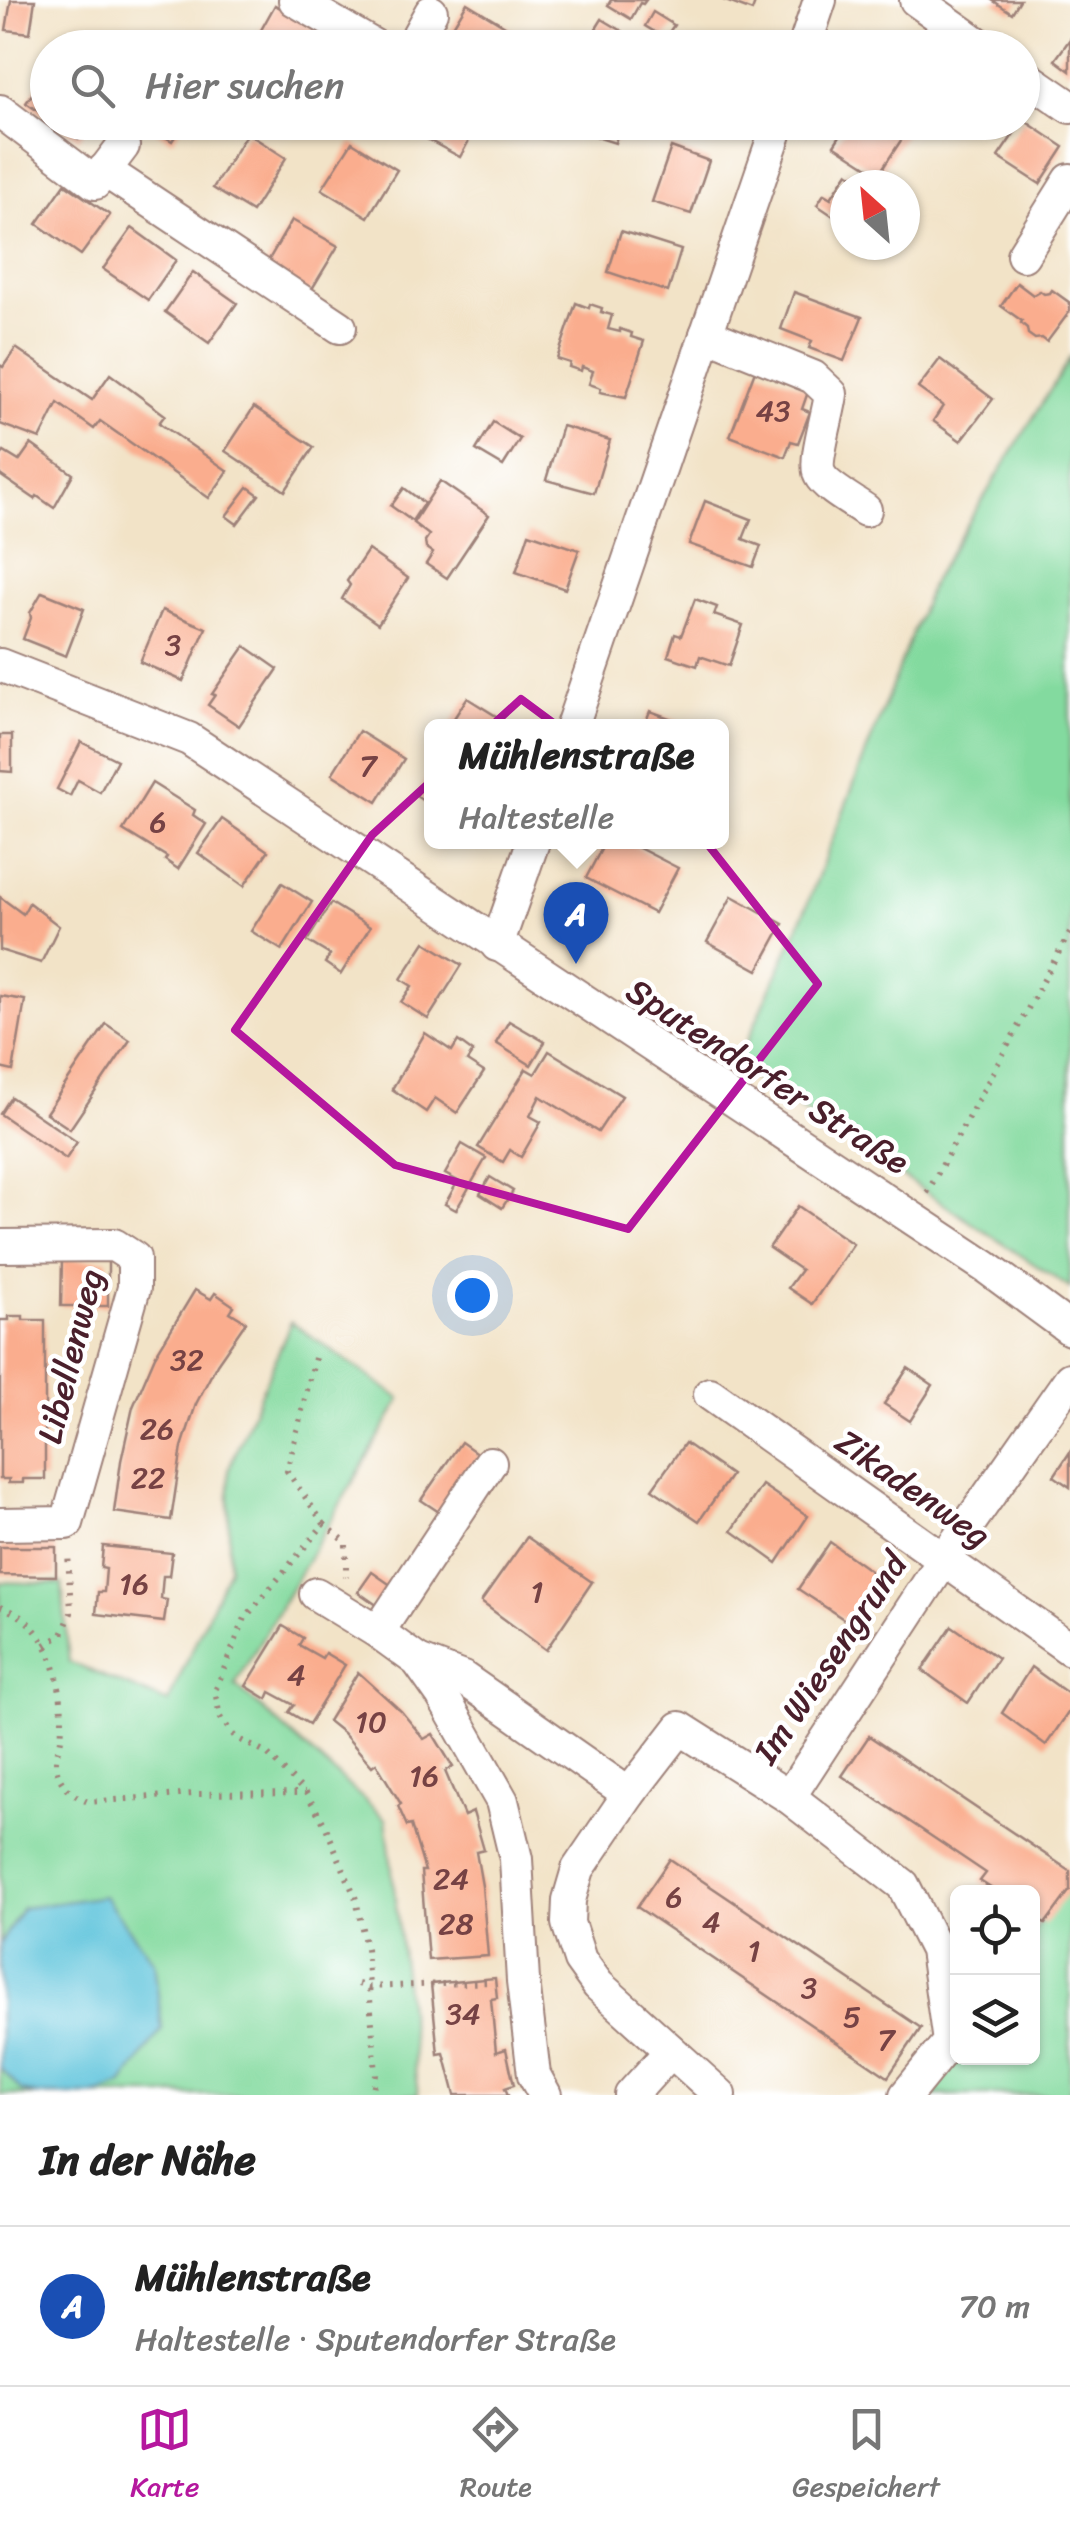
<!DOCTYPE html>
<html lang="de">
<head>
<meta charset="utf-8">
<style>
	body { margin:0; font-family:Sriracha,sans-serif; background:#f6f6f6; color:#222 }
	.controls { position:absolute; right:30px; bottom:30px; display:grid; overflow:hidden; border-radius:15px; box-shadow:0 2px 8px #0004 }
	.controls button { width:90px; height:90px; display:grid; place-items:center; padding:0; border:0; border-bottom:2px solid #e0e0e0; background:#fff; color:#222; font:50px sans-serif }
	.compass { position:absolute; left:830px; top:170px; width:90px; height:90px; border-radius:50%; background:#fff; box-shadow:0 2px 8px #0004; rotate:333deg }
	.you { position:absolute; left:472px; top:1295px; width:35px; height:35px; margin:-25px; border:8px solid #fff; border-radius:50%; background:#1a73e8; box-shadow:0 0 0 15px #1a73e833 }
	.badge { display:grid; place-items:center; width:65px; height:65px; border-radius:50%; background:#b5179e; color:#fff; font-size:32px; font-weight:700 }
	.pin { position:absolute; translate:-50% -82px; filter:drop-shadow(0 2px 5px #0008) }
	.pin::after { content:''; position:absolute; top:52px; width:35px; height:30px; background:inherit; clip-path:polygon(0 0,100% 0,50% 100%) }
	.popup { position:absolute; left:424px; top:719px; width:305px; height:130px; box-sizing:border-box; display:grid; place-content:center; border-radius:15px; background:#fff; filter:drop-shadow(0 2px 8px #0005); font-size:32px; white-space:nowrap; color:#767676 }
	.popup b { font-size:38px; color:#222 }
	.popup::after { content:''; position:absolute; left:50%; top:100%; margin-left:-20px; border:20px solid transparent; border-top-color:#fff }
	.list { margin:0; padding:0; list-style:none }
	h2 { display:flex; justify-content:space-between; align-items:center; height:130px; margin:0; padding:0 40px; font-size:42px }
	h2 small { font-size:32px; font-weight:400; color:#767676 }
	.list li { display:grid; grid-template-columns:65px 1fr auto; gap:30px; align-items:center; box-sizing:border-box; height:160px; padding:0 40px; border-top:2px solid #e0e0e0 }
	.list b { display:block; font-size:38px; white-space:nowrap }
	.list p { margin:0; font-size:32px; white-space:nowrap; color:#767676 }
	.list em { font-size:32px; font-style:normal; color:#767676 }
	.icon { flex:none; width:55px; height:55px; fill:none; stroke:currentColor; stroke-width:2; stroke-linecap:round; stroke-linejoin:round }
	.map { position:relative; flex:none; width:1070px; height:2095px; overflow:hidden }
	.search { position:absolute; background:#fff; box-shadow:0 2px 8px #0004; left:30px; right:30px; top:30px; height:110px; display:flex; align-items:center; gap:25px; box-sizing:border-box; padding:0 35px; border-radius:55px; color:#767676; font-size:38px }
	.sheet { height:290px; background:#fff }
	nav { display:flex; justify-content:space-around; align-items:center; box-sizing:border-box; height:140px; border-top:2px solid #e0e0e0; background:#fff; font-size:28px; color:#767676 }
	nav a { display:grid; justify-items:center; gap:5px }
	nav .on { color:#b5179e }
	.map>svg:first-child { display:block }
</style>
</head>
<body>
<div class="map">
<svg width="1070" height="2095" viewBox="0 0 1070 2095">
	<rect width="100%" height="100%" fill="#fff"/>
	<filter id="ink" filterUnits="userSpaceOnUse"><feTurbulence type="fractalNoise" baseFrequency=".01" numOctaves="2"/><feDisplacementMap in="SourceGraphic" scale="20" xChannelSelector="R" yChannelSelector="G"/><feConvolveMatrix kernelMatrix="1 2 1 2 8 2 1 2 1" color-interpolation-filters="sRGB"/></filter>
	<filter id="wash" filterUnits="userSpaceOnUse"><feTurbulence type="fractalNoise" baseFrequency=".0048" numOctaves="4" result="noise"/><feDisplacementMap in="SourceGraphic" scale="40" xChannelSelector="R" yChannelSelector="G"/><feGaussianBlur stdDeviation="2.25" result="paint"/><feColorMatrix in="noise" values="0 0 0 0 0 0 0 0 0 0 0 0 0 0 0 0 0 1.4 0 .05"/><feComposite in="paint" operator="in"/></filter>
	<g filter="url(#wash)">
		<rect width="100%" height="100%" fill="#f2e3c7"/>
		<g fill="#83da9f" stroke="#667c65" stroke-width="2.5">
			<path d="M1070 358V1288L736 1066 800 923 933 580Z"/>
			<path d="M291 1322 401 1399 235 1685 386 1819 418 2095H0V1582L62 1584 69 1662 168 1703 229 1568V1468Z"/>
			<path d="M1070 1883V2095H906L957 2031 958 2058H1032L1033 1932Z"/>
		</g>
		<path fill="#5ec4dc" stroke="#547284" stroke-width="2.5" d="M104 1896 154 1962 162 2029 122 2085 96 2095H36L21 2091 0 2067V1944L22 1908Z"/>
		<g id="blocks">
			<g fill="#faad8e">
				<path d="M11 0H35L30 33 6 30Z"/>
				<path d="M611 0H646L643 4 640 3 631 19 608 5Z"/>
				<path d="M723 0H756L752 11Z"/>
				<path d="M992 0H1020L1012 13Z"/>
				<path d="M467 3 520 35 512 48H440Z"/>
				<path d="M275 5 332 38 327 48H251Z"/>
				<path d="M653 12 674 25 665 38 645 26Z"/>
				<path d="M602 19 634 38 629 48H584Z"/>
				<path d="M1070 39V71L1055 60Z"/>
				<path d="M48 71V118L26 103Z"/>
				<path d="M1022 119 1064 147 1040 184 998 157 1022 122Z"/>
				<path d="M55 122H90L79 139Z"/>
				<path d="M141 122H184L172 141Z"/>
				<path d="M416 122H479L460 157 412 131Z"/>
				<path d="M576 122H621L615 143 574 130Z"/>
				<path d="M849 122H901L909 128 879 174 834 145Z"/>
				<path d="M247 133 286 158 252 212 213 188Z"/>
				<path d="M352 142 397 170 368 217 322 189Z"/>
				<path d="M671 147 709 161 691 214 652 202Z"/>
				<path d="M848 172 866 185H845V224L817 205 824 194 831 198Z"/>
				<path d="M65 184 110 215 81 255 37 224Z"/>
				<path d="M292 220 338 246 309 294 264 268Z"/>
				<path d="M132 228 176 260 148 300 103 269Z"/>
				<path d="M621 231 681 250 668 292 608 272Z"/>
				<path d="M193 272 237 303 209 343 165 312Z"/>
				<path d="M1017 283 1033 295 1040 291 1044 294 1050 293 1052 290 1070 303V311L1047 342 1042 338 1035 339 1028 334 1027 328 1021 323 1022 321 1001 306Z"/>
				<path d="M794 292 862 317 844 361 809 348 812 341 781 329Z"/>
				<path d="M576 303 589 308 590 304 602 308 601 312 612 315 608 329 620 332V329L632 333 631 337 644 341 626 397 600 392 601 388 589 384 593 371 582 367 581 371 569 367 570 363 557 359Z"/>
				<path d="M16 348 92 400 110 374 165 415 159 423 228 471 209 498 100 421 94 429 58 403 40 439 0 424V365L3 367Z"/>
				<path d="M940 359 993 399 961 441 933 421 943 406 918 388Z"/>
				<path d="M756 368 809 389 802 409 810 412 798 443 791 441 785 457 730 436Z"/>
				<path d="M254 407 314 447 285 491 225 451Z"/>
				<path d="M493 422 520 439 503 466 476 450Z"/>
				<path d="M562 426 610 440 594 493 546 480Z"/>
				<path d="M31 444 73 474 54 508 37 496 35 499 0 475V457L4 452 19 461Z"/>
				<path d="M440 481 489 515 447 578 426 564 433 553 426 548 425 541 429 535 413 523Z"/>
				<path d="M248 487 259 495 237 524 226 516Z"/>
				<path d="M404 488 424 503 412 521 391 506Z"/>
				<path d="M705 501 751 519 743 539 761 546 753 567 689 544Z"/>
				<path d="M529 533 579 550 565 589 516 572Z"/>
				<path d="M368 550 408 578 378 624 342 599 350 585 347 581Z"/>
				<path d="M42 592 84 609 66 656 23 639 31 618 30 613Z"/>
				<path d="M695 599 717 607 714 615 743 625 729 666 700 656 697 666 668 656 675 634 681 636Z"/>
				<path d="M162 610 206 628 183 681 140 662Z"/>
				<path d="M245 646 278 669 239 726 208 705 215 695 212 694Z"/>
				<path d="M467 698 504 721 501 726H457L451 723Z"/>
				<path d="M650 711 691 726H644Z"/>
				<path d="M359 731 404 759 377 802 332 774Z"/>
				<path d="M0 735H12V772L0 771Z"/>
				<path d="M81 742 117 760 100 792 78 780 70 796 57 789Z"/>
				<path d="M431 772V806L416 796Z"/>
				<path d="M152 783 195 810 193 815 206 824 178 869 165 860 167 857 123 830Z"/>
				<path d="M222 819 268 851 244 886 198 853Z"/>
				<path d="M605 842H627L678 868 654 913 586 878Z"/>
				<path d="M282 883 312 902 282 950 251 931Z"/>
				<path d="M732 896 783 924 758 970 707 942Z"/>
				<path d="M0 897 23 914 29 903 59 926 41 963 0 950Z"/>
				<path d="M331 903 370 927 341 974 325 963 330 955 307 941Z"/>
				<path d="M425 942 462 965 428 1019 401 1002 412 986 401 979Z"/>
				<path d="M0 996 25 1000 13 1071 0 1068Z"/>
				<path d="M509 1021 545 1042 531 1065 496 1043Z"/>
				<path d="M106 1024 130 1040 70 1129 46 1113Z"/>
				<path d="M425 1033 452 1051 458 1041 473 1052 467 1061 484 1072 457 1113 435 1098 426 1112 392 1089Z"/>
				<path d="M549 1051 622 1096 598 1132 540 1096 530 1116 541 1122 521 1157 510 1150 503 1162 478 1147 526 1069 535 1074Z"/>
				<path d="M11 1097 77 1142 66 1159 0 1114Z"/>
				<path d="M462 1144 486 1158 456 1210 445 1204 458 1181 445 1174Z"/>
				<path d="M490 1177 513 1191 502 1208 480 1194Z"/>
				<path d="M798 1206 853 1244 812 1304 788 1288 801 1270 769 1248Z"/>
				<path d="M62 1259 108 1260V1306H61Z"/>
				<path d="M195 1290 211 1299 215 1293 234 1306 230 1312 246 1322 217 1364 196 1404 182 1447 171 1520 114 1512 121 1461 133 1407 155 1356Z"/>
				<path d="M9 1316H23V1320H45V1479H23V1483H8L9 1479H0V1320H9Z"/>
				<path d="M908 1368 933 1385 910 1421 884 1404Z"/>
				<path d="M461 1442 481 1456 442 1514 421 1500Z"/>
				<path d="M685 1443 731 1475 699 1521 652 1489Z"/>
				<path d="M1070 1452V1487L1054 1476Z"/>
				<path d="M762 1485 808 1516 777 1563 732 1531Z"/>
				<path d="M527 1537 592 1582 546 1650 481 1602Z"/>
				<path d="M830 1542 876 1575 845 1620 798 1589Z"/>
				<path d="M103 1546 172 1553 169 1576H163L161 1599 167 1600 164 1622 96 1614 98 1592H104L106 1569 101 1568Z"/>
				<path d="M0 1547H56V1576L0 1575Z"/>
				<path d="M372 1572 395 1588 381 1608 358 1592Z"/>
				<path d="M283 1626 303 1638 299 1645 322 1658 325 1653 345 1665 309 1724 289 1712 294 1705 270 1692 267 1699 246 1686Z"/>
				<path d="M952 1626 998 1658 968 1703 922 1670Z"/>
				<path d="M1031 1667 1070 1695V1710L1046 1745 1002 1713Z"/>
				<path d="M358 1672 401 1711 424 1739 433 1734 453 1767 445 1771 464 1816 473 1812 484 1850 476 1852 482 1886 488 1956 428 1960 421 1871H425L411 1825 407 1826 398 1806 401 1804 376 1763 372 1766 343 1733 328 1721Z"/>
				<path d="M869 1736 1070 1871V1890L1045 1924 1032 1917V1892H997L980 1881 986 1873 842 1776Z"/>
				<path d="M670 1859 921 2028 888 2077 637 1907Z"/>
				<path d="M495 1978 497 1998 491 1999 496 2052 506 2049 514 2085 505 2088 508 2095H455L444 2053 438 2054 431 1984Z"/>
			</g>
		</g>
	</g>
	<g filter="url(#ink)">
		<use href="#blocks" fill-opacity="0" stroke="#9e8179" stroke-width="2.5"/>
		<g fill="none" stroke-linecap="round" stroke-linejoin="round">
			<g stroke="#9e8179" stroke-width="36">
				<g id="minor">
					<path d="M295 0 378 48"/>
					<path d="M916 0 984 48"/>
					<path d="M411 48 431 12"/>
					<path d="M804 48 820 0"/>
					<path d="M1022 74 1070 107"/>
					<path d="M0 111 95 183 123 146"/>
					<path d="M104 170 340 327"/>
					<path d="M1023 255 1070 180"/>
					<path d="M706 334 813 377 831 394C829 413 813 462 820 475 826 487 854 502 865 510"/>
					<path d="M0 665 189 739 986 1267 1070 1329"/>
					<path d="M572 726 779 122"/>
					<path d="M497 945 533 842"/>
					<path d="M0 1246 114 1245 134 1258V1288L67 1523 0 1524"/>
					<path d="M710 1394 1070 1649"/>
					<path d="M316 1594 378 1632 418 1661 442 1695 502 1801 516 1859 523 1981 534 2075 545 2095"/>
					<path d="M378 1632 490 1463"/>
					<path d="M418 1661 463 1678 629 1794"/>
					<path d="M789 1797 903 1885 936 1950 949 2042 906 2095"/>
					<path d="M631 2095 671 2051"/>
					<path d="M720 2095 598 1985 580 1960 568 1923 569 1900 578 1869 629 1794 680 1728 789 1797 945 1558 1070 1379"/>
				</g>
			</g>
			<g stroke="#9e8179" stroke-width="6" stroke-dasharray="2.5 8" stroke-linecap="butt">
				<path d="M927 1193 1070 932"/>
				<path d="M315 1358 287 1471 324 1524 245 1618 215 1691 220 1717 235 1737 267 1754 306 1793 325 1825 356 1899 366 1948 376 2074 372 2095"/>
				<path d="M324 1524 346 1542V1577"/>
				<path d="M0 1607C9 1610 20 1615 27 1622 57 1648 65 1701 61 1739 60 1746 56 1754 56 1762 56 1782 71 1795 88 1802L193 1794 305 1793"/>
				<path d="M45 1645 62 1635 71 1613 68 1552"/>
				<path d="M358 1984 369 1987 492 1982"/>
			</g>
			<use href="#minor" stroke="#fff" stroke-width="32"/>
		</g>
	</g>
	<path fill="none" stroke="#b5179e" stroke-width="8" stroke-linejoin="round" d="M521 699 694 827 818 984 628 1229 395 1165 235 1030 372 835Z"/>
	<g text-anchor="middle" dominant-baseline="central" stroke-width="9" stroke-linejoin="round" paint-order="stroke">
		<g font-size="30" fill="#764244">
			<text x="773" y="411">43</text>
			<text x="173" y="645">3</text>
			<text x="368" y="766">7</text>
			<text x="158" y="822">6</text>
			<text x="187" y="1360">32</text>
			<text x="157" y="1429">26</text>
			<text x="148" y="1478">22</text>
			<text x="134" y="1584">16</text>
			<text x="537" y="1592">1</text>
			<text x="296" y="1675">4</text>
			<text x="371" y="1722">10</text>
			<text x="424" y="1776">16</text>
			<text x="451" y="1879">24</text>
			<text x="674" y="1897">6</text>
			<text x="711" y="1922">4</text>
			<text x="456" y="1924">28</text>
			<text x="754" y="1951">1</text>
			<text x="809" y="1988">3</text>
			<text x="463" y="2014">34</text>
			<text x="852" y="2017">5</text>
			<text x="886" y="2040">7</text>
		</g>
		<g font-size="35" fill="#4a1f2b" stroke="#fff">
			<text transform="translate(768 1076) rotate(33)">Sputendorfer Straße</text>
			<text transform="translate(70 1356) rotate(-76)">Libellenweg</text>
			<text transform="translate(913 1488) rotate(35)">Zikadenweg</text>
			<text transform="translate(830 1658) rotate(-56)">Im Wiesengrund</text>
		</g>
	</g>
</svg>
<div class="controls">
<button><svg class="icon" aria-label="locate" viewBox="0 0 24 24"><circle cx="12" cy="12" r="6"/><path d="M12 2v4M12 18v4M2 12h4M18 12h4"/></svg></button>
<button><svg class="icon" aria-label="layers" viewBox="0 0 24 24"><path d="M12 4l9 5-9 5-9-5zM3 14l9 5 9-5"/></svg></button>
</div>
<svg class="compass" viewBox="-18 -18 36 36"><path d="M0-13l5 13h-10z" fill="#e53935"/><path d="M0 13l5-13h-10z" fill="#767676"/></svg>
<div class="you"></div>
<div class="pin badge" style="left:576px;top:964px;background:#1a4fb4">A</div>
<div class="popup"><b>Mühlenstraße</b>Haltestelle</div>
<div class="search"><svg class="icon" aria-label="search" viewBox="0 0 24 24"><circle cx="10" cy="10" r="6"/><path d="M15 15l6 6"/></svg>Hier suchen</div>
</div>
<section class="sheet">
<h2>In der Nähe<small></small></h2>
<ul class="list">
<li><span class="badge" style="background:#1a4fb4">A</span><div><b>Mühlenstraße</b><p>Haltestelle · Sputendorfer Straße</p></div><em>70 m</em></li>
</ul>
</section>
<nav>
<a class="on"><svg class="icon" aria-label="map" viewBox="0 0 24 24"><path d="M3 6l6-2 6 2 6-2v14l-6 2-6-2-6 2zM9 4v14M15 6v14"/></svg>Karte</a>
<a><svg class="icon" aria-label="directions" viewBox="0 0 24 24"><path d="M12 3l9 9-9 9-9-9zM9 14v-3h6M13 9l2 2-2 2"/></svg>Route</a>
<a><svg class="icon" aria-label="saved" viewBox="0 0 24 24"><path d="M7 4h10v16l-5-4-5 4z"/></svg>Gespeichert</a>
</nav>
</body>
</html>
